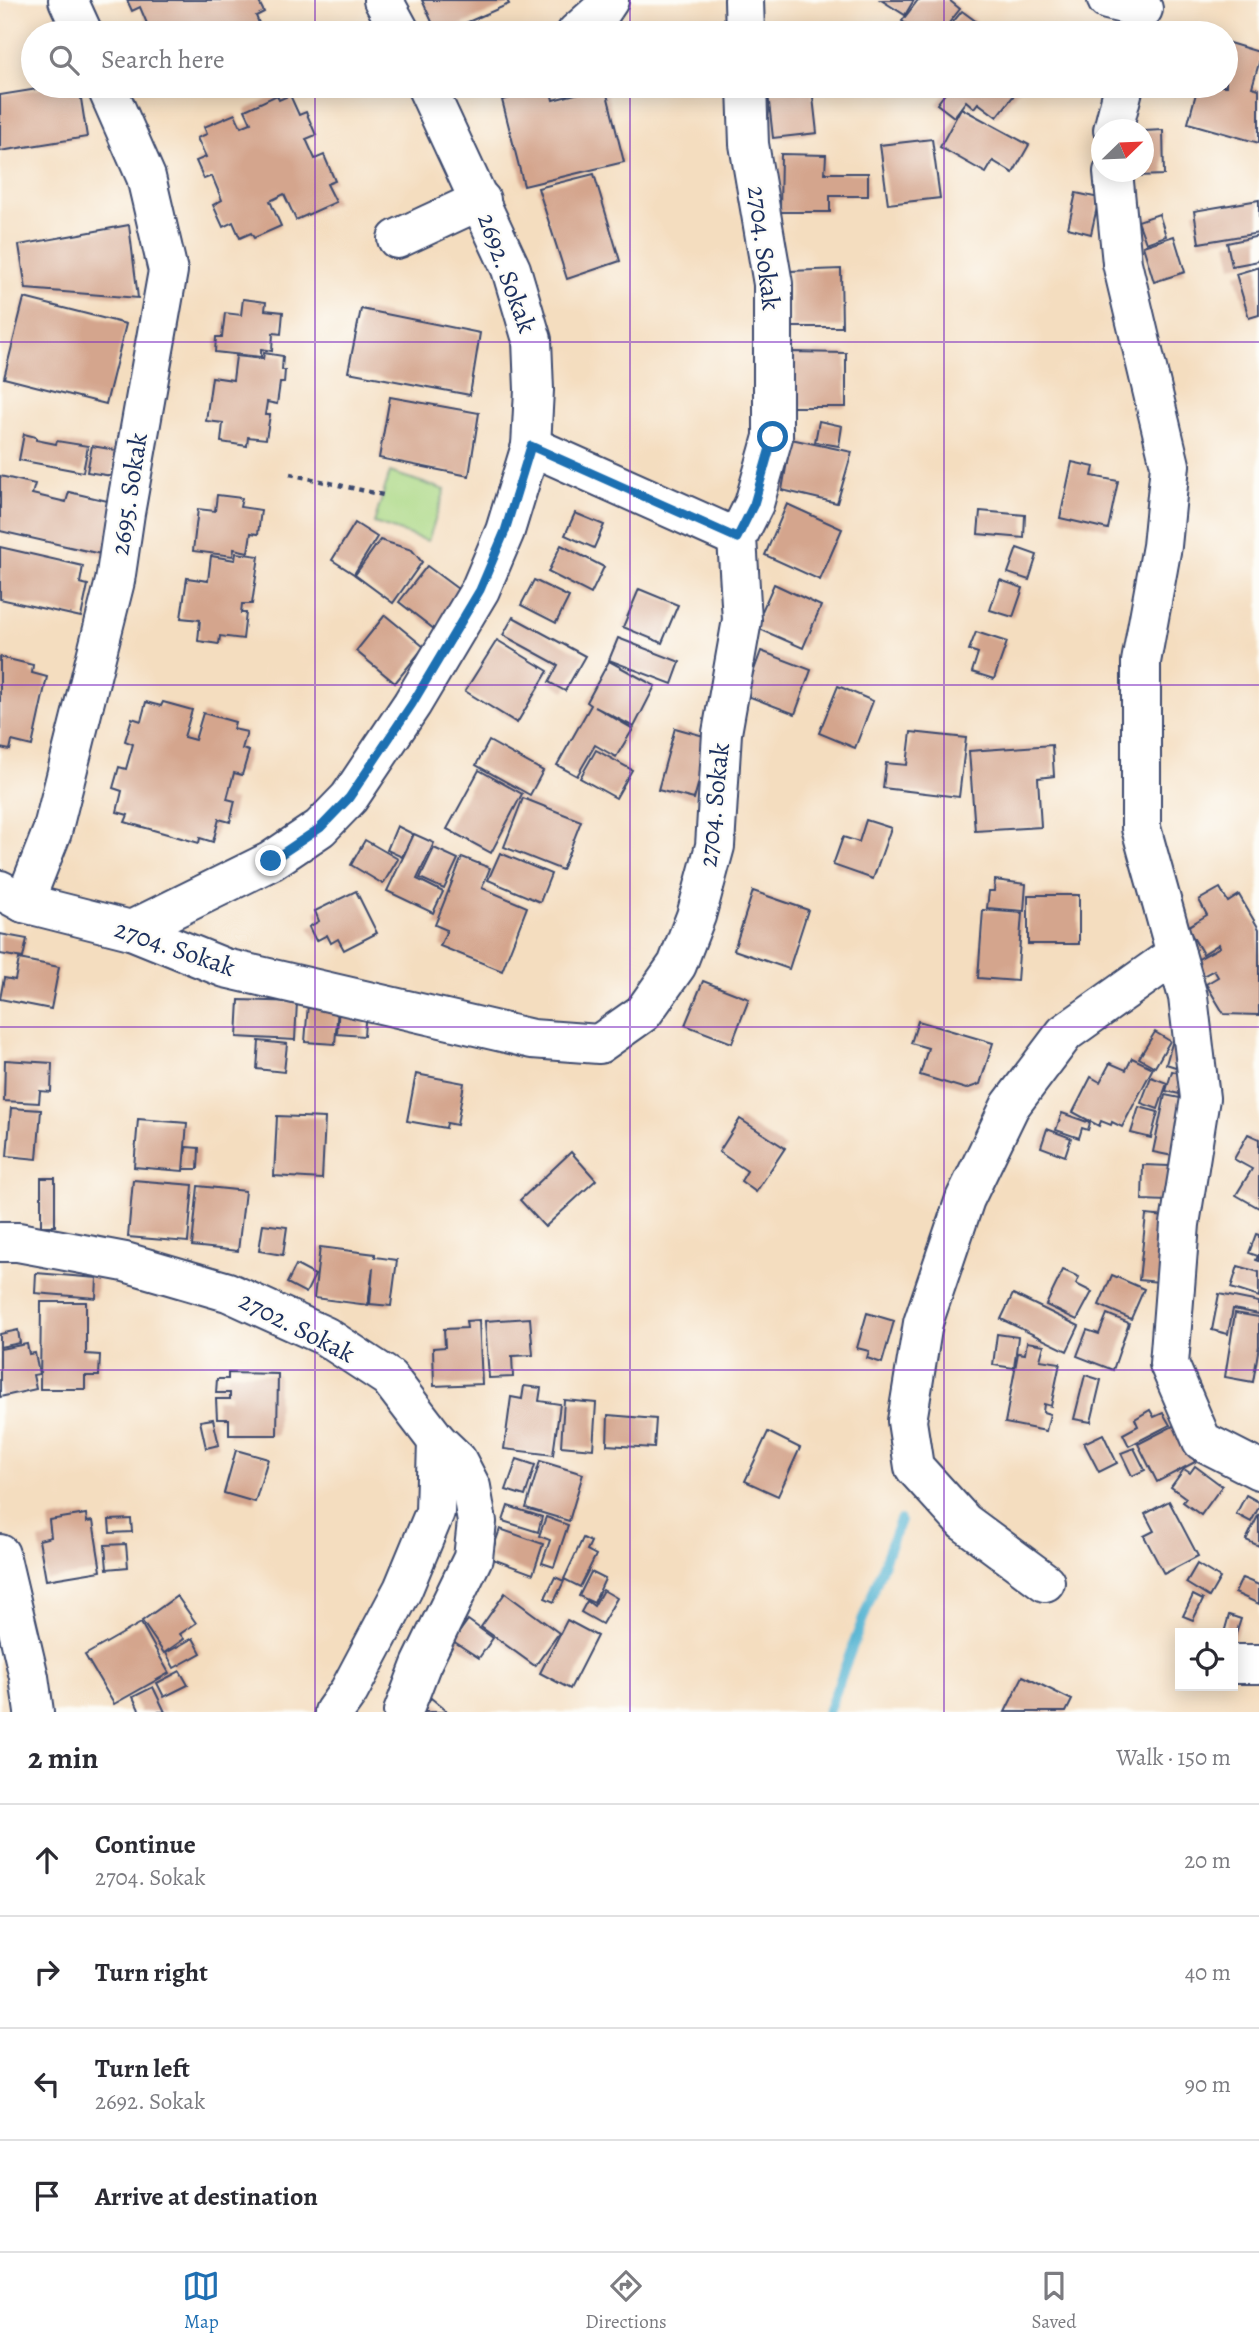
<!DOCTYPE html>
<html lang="en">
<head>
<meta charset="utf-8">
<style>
	body { margin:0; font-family:Alegreya,serif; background:#f7f7f7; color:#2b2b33 }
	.controls { position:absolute; right:21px; bottom:21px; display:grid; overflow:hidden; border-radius:0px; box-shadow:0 4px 18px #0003 }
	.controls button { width:63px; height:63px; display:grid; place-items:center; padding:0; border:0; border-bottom:2px solid #e1e1e2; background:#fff; color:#2b2b33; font:35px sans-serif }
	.compass { position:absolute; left:1091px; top:119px; width:63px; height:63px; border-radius:50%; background:#fff; box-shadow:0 4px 18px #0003; rotate:67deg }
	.stop { position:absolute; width:21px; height:21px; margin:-16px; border:5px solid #1f6fb2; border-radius:50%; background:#fff }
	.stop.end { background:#1f6fb2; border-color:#fff; box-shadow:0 2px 7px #0008 }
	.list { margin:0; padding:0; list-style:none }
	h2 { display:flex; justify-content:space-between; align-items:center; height:91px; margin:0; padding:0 28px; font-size:30px }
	h2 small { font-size:23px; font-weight:400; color:#7c7c81 }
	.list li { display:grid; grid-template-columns:46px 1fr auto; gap:21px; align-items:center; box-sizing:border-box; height:112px; padding:0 28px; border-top:2px solid #e1e1e2 }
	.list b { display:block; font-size:26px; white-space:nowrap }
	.list p { margin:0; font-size:23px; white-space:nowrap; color:#7c7c81 }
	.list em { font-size:23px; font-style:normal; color:#7c7c81 }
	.icon { flex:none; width:38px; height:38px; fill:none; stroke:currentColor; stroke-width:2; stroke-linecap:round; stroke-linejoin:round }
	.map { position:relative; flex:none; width:1259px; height:1712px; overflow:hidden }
	.search { position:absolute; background:#fff; box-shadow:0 4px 18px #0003; left:21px; right:21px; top:21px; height:77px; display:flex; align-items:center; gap:18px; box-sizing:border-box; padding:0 24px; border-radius:38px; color:#7c7c81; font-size:26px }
	.sheet { height:539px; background:#fff }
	nav { display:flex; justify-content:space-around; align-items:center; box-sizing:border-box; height:98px; border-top:2px solid #e1e1e2; background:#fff; font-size:19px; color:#7c7c81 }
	nav a { display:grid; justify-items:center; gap:4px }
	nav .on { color:#1f6fb2 }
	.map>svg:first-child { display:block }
</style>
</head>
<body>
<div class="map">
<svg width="1259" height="1712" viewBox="0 0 1259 1712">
	<rect width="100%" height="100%" fill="#fdfcf7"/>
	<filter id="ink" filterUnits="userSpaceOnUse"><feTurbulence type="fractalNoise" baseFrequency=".0143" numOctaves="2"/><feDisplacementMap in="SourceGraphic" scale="14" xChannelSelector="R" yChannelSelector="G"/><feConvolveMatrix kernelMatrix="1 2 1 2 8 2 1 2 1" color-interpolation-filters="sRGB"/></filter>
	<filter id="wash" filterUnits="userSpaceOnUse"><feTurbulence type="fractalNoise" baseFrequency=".00686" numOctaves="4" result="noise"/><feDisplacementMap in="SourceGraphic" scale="28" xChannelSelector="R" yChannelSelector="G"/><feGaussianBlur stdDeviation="1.57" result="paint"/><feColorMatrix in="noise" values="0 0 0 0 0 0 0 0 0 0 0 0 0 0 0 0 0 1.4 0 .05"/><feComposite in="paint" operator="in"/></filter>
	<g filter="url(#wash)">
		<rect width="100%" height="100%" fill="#f4ddbf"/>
		<path fill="#aad884" stroke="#628471" stroke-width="2" d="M390 472 445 490 428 541 374 523Z"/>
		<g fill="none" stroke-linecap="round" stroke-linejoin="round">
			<path stroke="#53b3d2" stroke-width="10" d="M828 1712 900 1520"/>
		</g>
		<g id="blocks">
			<g fill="#d4a58d">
				<path d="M127 0H258L264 12 256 16 263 33H216L212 26 199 33H151L140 7 132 11Z"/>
				<path d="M422 0H507L509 4 443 33H437Z"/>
				<path d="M881 0H914L905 15Z"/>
				<path d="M918 0H949L960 9 941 33H918L902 21Z"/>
				<path d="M962 11 985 28 981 33H944Z"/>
				<path d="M1226 42 1259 52V63L1252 87 1259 89V143L1188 123 1198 86H1226Z"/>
				<path d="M56 86H79L87 137 0 151V95Z"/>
				<path d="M605 86 624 162 524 186 502 100 550 88 553 100Z"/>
				<path d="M951 86H1021L997 117 978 103 974 108 966 101 954 117 937 104Z"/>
				<path d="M812 88 817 133 773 138 768 93Z"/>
				<path d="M277 95 279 100 290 95 299 115 306 112 316 135 306 139 315 159 324 155 335 181 327 184 336 202 296 220 284 194 270 201 281 226 254 238 251 233 240 238 233 222 223 227 213 205 222 200 212 176 204 179 196 161 206 157 197 138 207 134 204 127 235 114 241 127 251 123 245 110Z"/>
				<path d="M961 108 1029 145 1013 173 993 161 986 173 940 147Z"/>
				<path d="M1163 130 1164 175 1137 176V172H1144V131Z"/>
				<path d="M932 139 940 198 888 204 880 145Z"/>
				<path d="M781 154 826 155 825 173H868V196H830V212H780Z"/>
				<path d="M594 174 620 261 567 279 538 188Z"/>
				<path d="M1076 193 1099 198 1091 234 1068 228Z"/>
				<path d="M1259 200V233L1199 243 1194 211Z"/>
				<path d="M1159 214 1166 236 1146 243 1138 221Z"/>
				<path d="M129 225 138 298 26 289 19 245Z"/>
				<path d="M1174 236 1185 272 1154 282 1143 246Z"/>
				<path d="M1259 236V261L1232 266 1227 243Z"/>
				<path d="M1259 267V315L1249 318 1236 274Z"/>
				<path d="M841 269 842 327H792L790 271Z"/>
				<path d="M24 298 126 324 106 404 4 378Z"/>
				<path d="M243 299 266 302 265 310 283 312 281 334 273 333 272 351 261 349V357L215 352 216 337H222L225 313 241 315Z"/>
				<path d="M361 309 480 333 470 395 348 372Z"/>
				<path d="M791 352 846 353V407H791Z"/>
				<path d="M264 353 283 356 282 370H285L284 383H280L277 404 267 402 265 415H270L266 439 248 437 247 446 221 442 223 423 206 421 212 377 233 380 236 356 263 359Z"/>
				<path d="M390 397 479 413 469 476 379 458Z"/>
				<path d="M819 421 842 426 839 446 815 442Z"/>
				<path d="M24 434 36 437V440L56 444 57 441 88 446 83 472 19 460Z"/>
				<path d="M791 439 852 452 837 503 782 490Z"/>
				<path d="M92 446 116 450 112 476 87 472Z"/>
				<path d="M1072 462 1094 467 1092 476 1118 481 1108 529 1060 518Z"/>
				<path d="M0 476 35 484 32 494 66 502 69 492 116 503 105 555 0 531Z"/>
				<path d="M217 495 242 498 240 507 261 510 258 534 251 533 248 552 234 549 233 556 193 551 198 509 215 511Z"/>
				<path d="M787 504 842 529 820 580 765 555Z"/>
				<path d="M980 511 1025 515 1024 538 978 534Z"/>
				<path d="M575 513 604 525 594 548 565 535Z"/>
				<path d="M355 523 377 537 354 574 332 560Z"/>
				<path d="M380 540 412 550 422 562 393 603 355 575Z"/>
				<path d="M561 545 604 567 591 594 548 572Z"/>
				<path d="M0 547 83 566 80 583 88 585 81 617 0 599Z"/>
				<path d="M1017 548 1037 555 1029 580 1008 573Z"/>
				<path d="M236 553 259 556 252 604H242L241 613H246L243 639 220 636 219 644 198 641 200 620 181 618 187 578 208 581 211 556 235 560Z"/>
				<path d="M427 566 462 592 434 629 399 602Z"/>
				<path d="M534 580 569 597 556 623 521 605Z"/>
				<path d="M1000 580 1023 588 1013 617 990 610Z"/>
				<path d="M774 584 821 606 803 648 755 627Z"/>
				<path d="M639 589 678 605 662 643 623 627Z"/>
				<path d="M385 615 424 647 395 683 356 651Z"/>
				<path d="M513 617 585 656 565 691 549 682 558 665 503 635Z"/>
				<path d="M976 632 1007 642 994 679 972 672 978 653 969 650Z"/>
				<path d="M618 638 680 662 672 684 609 660Z"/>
				<path d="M497 640 548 671 517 723 465 691Z"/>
				<path d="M761 651 811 670 795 714 745 695Z"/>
				<path d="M0 657 33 665 32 673 47 677 32 746 12 741 10 750 0 748Z"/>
				<path d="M609 661 655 686 634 727 595 707 633 729 616 757 595 745 577 776 557 765 591 705 587 702Z"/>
				<path d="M838 686 873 701 855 748 819 733Z"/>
				<path d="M146 702 161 706 163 702 192 710 184 737 195 740 203 713 235 722 233 729 247 732 242 749 249 751 242 775 234 773 227 799 235 801 230 822 219 819 213 842 200 838 199 843 125 822 128 815 117 812 122 791 113 788 119 767 126 769 133 744 125 741 132 718 141 721Z"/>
				<path d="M675 728 711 738 694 799 658 790Z"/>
				<path d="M911 732 966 738 959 797 883 788 886 763 907 765Z"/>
				<path d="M489 741 543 771 530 795 476 765Z"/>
				<path d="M1052 745 1054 776 1038 778 1041 827 975 831 969 751Z"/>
				<path d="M596 750 632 770 616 798 580 778Z"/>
				<path d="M479 770 522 794 491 853 447 829Z"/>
				<path d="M523 798 581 821 562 870 504 847Z"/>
				<path d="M866 820 891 828 873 879 833 865 843 837 859 842Z"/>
				<path d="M397 826 413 834 402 857 387 850Z"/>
				<path d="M414 834 434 843 417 879 443 892 433 913 387 891Z"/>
				<path d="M365 840 398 859 383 884 351 865Z"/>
				<path d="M434 848 458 859 444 889 420 878Z"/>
				<path d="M500 853 551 874 540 902 488 880Z"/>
				<path d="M462 857 490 868 482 888 527 907 502 971 440 946 447 930 435 925Z"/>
				<path d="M995 880 1026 884 1024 911 987 908 989 891H994Z"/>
				<path d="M1220 888 1228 902 1239 895 1259 929V1015L1224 1014 1206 984 1218 977 1214 970 1203 976 1195 961 1220 947 1219 944 1203 954 1187 927 1207 915 1199 900Z"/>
				<path d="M356 891 377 933 344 950 338 939 331 943 327 935 316 941 309 927 319 921 315 911Z"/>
				<path d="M753 891 808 910 789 969 734 950Z"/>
				<rect x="1028" y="895" width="51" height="49"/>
				<path d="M983 910 1022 913 1017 981 978 978Z"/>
				<path d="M0 934 27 939 23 958 0 954Z"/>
				<path d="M19 959 59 967 51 1009 0 999 4 978 15 980Z"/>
				<path d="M703 981 749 999 732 1043 685 1025Z"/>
				<path d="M239 1000 297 1002 295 1040 237 1037Z"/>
				<path d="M308 1004 338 1007 335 1044 305 1042Z"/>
				<path d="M339 1006 366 1008 364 1036 337 1034Z"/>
				<path d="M918 1021 993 1043 980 1084 966 1089 920 1075 928 1048 911 1043Z"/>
				<path d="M1155 1032 1170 1041 1155 1067 1139 1058Z"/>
				<path d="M1173 1040 1193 1046 1185 1070 1166 1064Z"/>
				<path d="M259 1041 287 1044 284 1072 257 1069Z"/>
				<path d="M1132 1058 1153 1068 1122 1127 1112 1122 1111 1125 1101 1121 1099 1126 1073 1112 1091 1077 1100 1082 1110 1063 1126 1070Z"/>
				<path d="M5 1060 52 1063 51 1092 40 1091 39 1103 4 1101Z"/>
				<path d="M1172 1071 1190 1076 1184 1095 1166 1091Z"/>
				<path d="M416 1074 464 1083 457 1125 447 1123 446 1128 407 1121Z"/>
				<path d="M1151 1077 1167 1083 1158 1109 1141 1103Z"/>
				<path d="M1165 1095 1185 1099 1173 1156 1153 1152Z"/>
				<path d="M1139 1107 1158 1112 1151 1138 1131 1133Z"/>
				<path d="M11 1108 41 1110 37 1159 7 1156Z"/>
				<path d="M1062 1113 1090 1123 1088 1130 1082 1128 1079 1138 1056 1130Z"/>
				<path d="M277 1116 325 1118 322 1179 274 1176Z"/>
				<path d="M138 1119 187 1123 183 1171 134 1167Z"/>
				<path d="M740 1119 785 1148 756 1192 741 1181 747 1171 719 1152Z"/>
				<path d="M1047 1129 1071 1138 1065 1156 1041 1147Z"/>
				<path d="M1248 1134 1259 1139V1208L1236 1195 1252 1169 1234 1159Z"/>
				<path d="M186 1147 199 1148 198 1169H184Z"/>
				<path d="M571 1152 596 1180 545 1227 520 1200Z"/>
				<path d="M1143 1165 1169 1166 1168 1201 1142 1200Z"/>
				<rect x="41" y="1178" width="14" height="48"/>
				<path d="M133 1180 193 1185 188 1242 128 1237Z"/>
				<path d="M198 1186 245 1191 238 1251 192 1246Z"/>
				<path d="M1146 1215 1166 1217 1159 1282 1139 1280Z"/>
				<path d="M263 1224 287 1227 283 1255 259 1251Z"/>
				<path d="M1256 1234 1259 1235V1261L1256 1260 1258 1256 1249 1253Z"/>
				<path d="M320 1247 375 1254V1257L397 1260 391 1306 370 1304 373 1268 368 1305 314 1298Z"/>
				<path d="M296 1265 315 1275 306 1293 287 1283Z"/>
				<path d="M1238 1266 1259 1272V1297L1231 1288Z"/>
				<path d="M1063 1270 1079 1277 1076 1284 1092 1292 1077 1320 1046 1305Z"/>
				<path d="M36 1273 97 1278 96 1298 35 1293Z"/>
				<path d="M1112 1275 1144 1289 1131 1319 1099 1305Z"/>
				<path d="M1013 1294 1079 1326 1067 1351 1001 1319Z"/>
				<path d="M1219 1294 1259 1302V1314L1233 1309 1228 1334 1212 1330Z"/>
				<path d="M41 1302H86V1354L100 1355 99 1376H85V1389H40Z"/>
				<path d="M867 1313 894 1321 882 1363 867 1358 869 1351 857 1348Z"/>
				<path d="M1235 1313 1259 1317V1346L1253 1382 1225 1377Z"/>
				<path d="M1107 1314 1129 1323 1113 1370 1077 1356 1087 1330 1099 1334Z"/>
				<path d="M530 1318 533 1355 512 1356 513 1377 489 1378 485 1321Z"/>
				<path d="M479 1320 482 1384 434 1386 433 1348 445 1347 444 1329 467 1328 466 1321Z"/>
				<path d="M18 1330 20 1343 0 1347V1334Z"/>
				<path d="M997 1334 1018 1337 1014 1368 993 1365Z"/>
				<path d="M1027 1342 1044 1345 1040 1360 1060 1363 1051 1406 1044 1404 1043 1412 1050 1414 1046 1431 1005 1423 1018 1353 1025 1354Z"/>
				<path d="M27 1344 29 1354 35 1353 39 1374 33 1375 36 1389 0 1397V1349Z"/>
				<path d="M228 1373 278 1374 277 1435H229V1419H217L216 1399H230V1393H216L217 1379H228Z"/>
				<path d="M1085 1375 1101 1380 1091 1422 1074 1419Z"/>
				<path d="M524 1386 541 1388 539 1401 560 1404 553 1455 504 1449 511 1397 522 1399Z"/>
				<path d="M564 1400 596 1403 593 1449 561 1446Z"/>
				<path d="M1150 1410 1154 1417 1163 1413 1170 1425 1129 1446 1123 1434 1138 1426 1135 1419Z"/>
				<path d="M608 1415 656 1419 654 1448 607 1445Z"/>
				<path d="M213 1419 219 1445 206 1448 200 1421Z"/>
				<path d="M1175 1425 1195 1462 1157 1482 1138 1444Z"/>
				<path d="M768 1432 800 1448 778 1496 745 1481Z"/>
				<path d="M1103 1434 1117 1463 1099 1472 1084 1443Z"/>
				<path d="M1134 1448 1145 1470 1132 1476 1121 1453Z"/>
				<path d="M236 1450 268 1459 255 1502 224 1493Z"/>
				<path d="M517 1459 535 1465 525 1496 506 1490Z"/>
				<path d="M540 1461 583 1474 569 1521 526 1508Z"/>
				<path d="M1195 1466 1222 1486 1201 1515 1183 1502 1186 1498 1171 1487 1184 1469 1190 1473Z"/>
				<path d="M1246 1495 1259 1502V1507L1251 1522 1236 1514Z"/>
				<path d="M1169 1501 1198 1556 1164 1574 1144 1536 1154 1531 1145 1514Z"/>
				<path d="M508 1506 542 1517 538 1532 503 1521Z"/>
				<path d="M86 1514 87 1522 93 1521 101 1571 46 1580 39 1540 51 1537 49 1520Z"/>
				<path d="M1259 1514V1546L1246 1540Z"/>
				<path d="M546 1517 568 1525 554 1567 542 1563 550 1540 539 1536Z"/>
				<path d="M131 1519 132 1532 110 1533 109 1520Z"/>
				<path d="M500 1529 543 1544 533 1574 490 1558Z"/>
				<path d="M583 1538 591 1542 587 1550 596 1555 580 1587 564 1579Z"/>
				<path d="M126 1544 128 1567 107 1569 105 1545Z"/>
				<path d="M1197 1564 1220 1578 1209 1597 1186 1583Z"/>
				<path d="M591 1572 605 1579 594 1603 579 1596Z"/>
				<path d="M555 1577 564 1581 554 1602 545 1598Z"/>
				<path d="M1242 1578 1259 1585V1604L1235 1593Z"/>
				<path d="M603 1590 617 1598 602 1624 581 1612 587 1601 594 1606Z"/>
				<path d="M505 1593 559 1633 535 1666 481 1627Z"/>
				<path d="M1193 1595 1203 1600 1193 1620 1183 1616Z"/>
				<path d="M177 1596 196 1623 180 1634 184 1639 164 1653 142 1621Z"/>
				<path d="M1229 1615 1241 1619 1233 1643V1633H1224Z"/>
				<path d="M468 1620 493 1638 479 1658 453 1641Z"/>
				<path d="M567 1620 597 1636 570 1689 540 1673Z"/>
				<path d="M141 1623 169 1673 114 1704 85 1655Z"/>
				<path d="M193 1638 201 1653 174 1668 166 1653Z"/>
				<path d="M180 1671 188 1685 164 1697 157 1683Z"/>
				<path d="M1023 1676 1072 1700 1066 1712H1005Z"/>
				<path d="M153 1687 165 1712H140L133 1697Z"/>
				<path d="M431 1698 448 1712H419Z"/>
			</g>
		</g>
	</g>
	<g filter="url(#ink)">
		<use href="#blocks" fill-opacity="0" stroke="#3c496d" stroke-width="2"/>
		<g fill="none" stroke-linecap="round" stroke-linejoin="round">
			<g stroke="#3c496d" stroke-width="42">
				<g id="minor">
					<path d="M68 0 83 33"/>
					<path d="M383 0 401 33"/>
					<path d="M744 0 745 33"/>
					<path d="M1107 0 1143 9"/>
					<path d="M576 33 603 9 609 0"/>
					<path d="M1113 130 1124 86"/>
					<path d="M1113 172 1122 263 1170 465 1162 546 1141 662V828L1188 997 1200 1098 1180 1224 1169 1364 1202 1441 1259 1470"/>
					<path d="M397 239 481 200"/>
					<path d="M531 446 737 538"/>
					<path d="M0 890 24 903 131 930 225 968 532 1039 599 1044 643 1013 677 965 696 916 715 846 722 733 742 620 737 538 754 504 773 437V284L749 144 747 86"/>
					<path d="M24 903 52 832 115 581 125 513 168 271 146 177 106 86"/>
					<path d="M131 930 271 861 320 828 349 798 412 704 480 590 505 531 531 446 534 390 532 340 511 269 426 86"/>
					<path d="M0 1242H18L125 1262 228 1292 325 1336 389 1378 437 1441 435 1512 403 1589 349 1691 334 1712"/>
					<path d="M0 1554 29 1677 34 1712"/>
					<path d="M1045 1582 964 1522 914 1467 907 1421 923 1323 965 1199 1010 1106 1065 1033 1176 954"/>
					<path d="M1233 1664H1259"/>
					<path d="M403 1712 421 1665 473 1558 477 1522 471 1487 457 1460 437 1441"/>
				</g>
			</g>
			<path stroke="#3c496d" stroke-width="4.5" stroke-dasharray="5 5" stroke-linecap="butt" d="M290 474 383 495"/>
			<use href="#minor" stroke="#fff" stroke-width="38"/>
		</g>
	</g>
	<g fill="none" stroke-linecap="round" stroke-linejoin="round" filter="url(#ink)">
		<path stroke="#1f6fb2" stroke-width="9" d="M271 861 320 828 349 798 412 704 480 590 505 531 531 446 737 538 754 504 773 437"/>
	</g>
	<path fill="none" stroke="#7b2cbf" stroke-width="2" stroke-opacity="0.55" d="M315 0V33M630 0V33M944 0V33M315 86V1712M630 86V1712M944 86V1712M0 342H1259M0 685H1259M0 1027H1259M0 1370H1259"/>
	<g text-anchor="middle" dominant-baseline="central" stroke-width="5" stroke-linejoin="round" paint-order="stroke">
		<g font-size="26" fill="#1b2f5e" stroke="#fdfcf7">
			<text transform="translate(764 248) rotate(83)">2704. Sokak</text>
			<text transform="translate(507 273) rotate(70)">2692. Sokak</text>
			<text transform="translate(129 494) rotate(-81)">2695. Sokak</text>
			<text transform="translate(714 805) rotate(-84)">2704. Sokak</text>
			<text transform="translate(175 948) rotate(19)">2704. Sokak</text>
			<text transform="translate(297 1327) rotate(27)">2702. Sokak</text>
		</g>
	</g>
</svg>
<div class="controls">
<button><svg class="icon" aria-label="locate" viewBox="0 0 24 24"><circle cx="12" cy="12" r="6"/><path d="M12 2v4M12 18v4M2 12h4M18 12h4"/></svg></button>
</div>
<svg class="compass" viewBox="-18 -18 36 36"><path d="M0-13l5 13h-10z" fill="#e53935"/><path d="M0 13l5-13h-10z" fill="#7c7c81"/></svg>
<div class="stop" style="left:773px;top:437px"></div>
<div class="stop end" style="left:271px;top:861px"></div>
<div class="search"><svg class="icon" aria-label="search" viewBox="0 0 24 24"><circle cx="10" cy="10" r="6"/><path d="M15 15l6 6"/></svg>Search here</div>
</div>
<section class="sheet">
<h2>2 min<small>Walk · 150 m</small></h2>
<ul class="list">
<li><svg class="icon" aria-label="ahead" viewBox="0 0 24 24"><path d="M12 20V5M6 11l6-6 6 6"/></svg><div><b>Continue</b><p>2704. Sokak</p></div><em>20 m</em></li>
<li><svg class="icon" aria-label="right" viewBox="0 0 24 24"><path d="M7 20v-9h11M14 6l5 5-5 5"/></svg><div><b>Turn right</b></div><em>40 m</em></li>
<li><svg class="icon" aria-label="left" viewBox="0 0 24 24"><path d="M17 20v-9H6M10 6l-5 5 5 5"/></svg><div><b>Turn left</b><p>2692. Sokak</p></div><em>90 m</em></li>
<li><svg class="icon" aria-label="arrive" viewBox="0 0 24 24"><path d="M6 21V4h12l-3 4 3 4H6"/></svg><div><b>Arrive at destination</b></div></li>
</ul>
</section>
<nav>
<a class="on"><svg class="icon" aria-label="map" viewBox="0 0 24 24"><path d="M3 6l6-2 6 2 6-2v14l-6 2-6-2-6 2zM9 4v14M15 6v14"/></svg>Map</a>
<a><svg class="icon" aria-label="directions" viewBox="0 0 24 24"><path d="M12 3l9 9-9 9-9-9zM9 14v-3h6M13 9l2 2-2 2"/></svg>Directions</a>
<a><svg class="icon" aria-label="saved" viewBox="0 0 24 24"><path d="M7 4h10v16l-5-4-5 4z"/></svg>Saved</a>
</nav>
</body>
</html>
